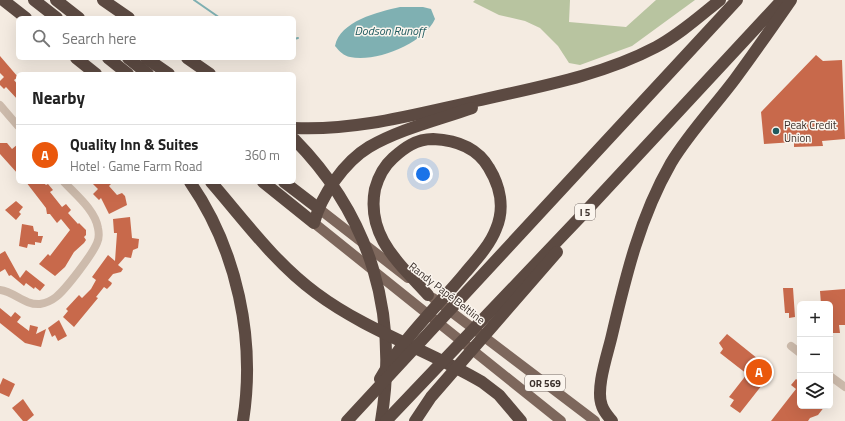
<!DOCTYPE html>
<html lang="en">
<head>
<meta charset="utf-8">
<style>
	body { margin:0; font-family:"Titillium Web",sans-serif; background:#f2f2f2; color:#222 }
	.controls { position:absolute; right:12px; bottom:12px; display:grid; overflow:hidden; border-radius:6px; box-shadow:0 4px 16px #0002 }
	.controls button { width:36px; height:36px; display:grid; place-items:center; padding:0; border:0; border-bottom:1px solid #e0e0e0; background:#fff; color:#222; font:20px sans-serif }
	.you { position:absolute; left:423px; top:174px; width:14px; height:14px; margin:-10px; border:3px solid #fff; border-radius:50%; background:#1a73e8; box-shadow:0 0 0 6px #1a73e833 }
	.badge { display:grid; place-items:center; width:26px; height:26px; border-radius:50%; background:#ea580c; color:#fff; font-size:13px; font-weight:700 }
	.pin { position:absolute; translate:-50% -50%; border:2px solid #fff; box-shadow:0 1px 4px #0006 }
	.list { margin:0; padding:0; list-style:none }
	h2 { display:flex; justify-content:space-between; align-items:center; height:52px; margin:0; padding:0 16px; font-size:17px }
	h2 small { font-size:13px; font-weight:400; color:#767676 }
	.list li { display:grid; grid-template-columns:26px 1fr auto; gap:12px; align-items:center; box-sizing:border-box; height:60px; padding:0 16px; border-top:1px solid #e0e0e0 }
	.list b { display:block; font-size:15px; white-space:nowrap }
	.list p { margin:0; font-size:13px; white-space:nowrap; color:#767676 }
	.list em { font-size:13px; font-style:normal; color:#767676 }
	.icon { flex:none; width:22px; height:22px; fill:none; stroke:currentColor; stroke-width:2; stroke-linecap:round; stroke-linejoin:round }
	.map { position:relative; flex:none; width:845px; height:421px; overflow:hidden }
	.search { position:absolute; background:#fff; box-shadow:0 4px 16px #0002; left:16px; top:16px; width:280px; height:44px; display:flex; align-items:center; gap:10px; box-sizing:border-box; padding:0 14px; border-radius:6px; color:#767676; font-size:15px }
	.panel { position:absolute; background:#fff; box-shadow:0 4px 16px #0002; left:16px; top:72px; width:280px; height:112px; border-radius:6px }
	.map>svg:first-child { display:block }
</style>
</head>
<body>
<div class="map">
<svg width="845" height="421" viewBox="0 0 845 421">
	<rect width="100%" height="100%" fill="#f4ebe1"/>
	<path fill="#b8c4a0" d="M475 0H570L569 22 626 27 656 0H695L632 46 580 65 569 63 558 46 540 28 525 21 499 15 473 2Z"/>
	<path fill="#7fb0b2" d="M400 7H423L431 9 435 19C424 43 376 63 350 57 344 56 339 51 335 46 340 21 378 12 400 7Z"/>
	<g fill="none" stroke-linecap="round" stroke-linejoin="round">
		<g stroke="#7fb0b2" stroke-width="2">
			<path d="M194 0 220 18"/>
			<path d="M294 39 298 38"/>
		</g>
	</g>
	<g fill="#c8694b">
		<path d="M816 55 823 61 842 60 845 139 822 141 823 146 794 147V142L764 144 761 112Z"/>
		<path d="M0 56 18 77 14 80 18 85V100L6 87 4 89 0 85V81L4 77 0 73Z"/>
		<path d="M0 143H7L12 149 18 144V174L0 154Z"/>
		<path d="M26 182H43L46 185 48 184 53 190 50 192 62 207 66 204 71 210 68 213 78 224 79 223 86 230V235L84 237 86 240 84 243 74 252 65 267 55 276 39 264 48 254 50 256 70 230 61 219 57 223 50 214H47L46 208Z"/>
		<path d="M91 182H113L109 186 117 195 122 193 125 196 127 205 109 214 101 198 99 200 93 194 98 189Z"/>
		<path d="M16 201 23 207 19 212 21 214 16 220 5 210Z"/>
		<path d="M130 217 132 238 139 239 138 248 133 250 131 258 125 257 118 265 123 269 121 272 113 274 108 280 112 283 111 285 107 289 104 287 96 297 98 298 74 327 63 317 68 311 66 309 79 295 82 298 91 289 96 280 92 277 108 255 115 261 117 233H114L113 219Z"/>
		<path d="M22 224 33 226 34 231 38 232V236H43L41 243 35 242V245L28 244 27 248 19 246Z"/>
		<path d="M5 251 20 278 26 270 45 285 40 291 35 287 34 289 26 283 24 286 11 275 9 276 5 269 0 272V254Z"/>
		<path d="M783 288H793L795 317 789 318V313H785Z"/>
		<path d="M845 289V325H839L840 333H830V304H821L820 291Z"/>
		<path d="M0 308 11 317 15 312 21 317 17 322 29 331 30 325 38 327 36 334 46 329 41 347 25 343 0 323Z"/>
		<path d="M59 320 67 336 58 341 55 335 52 337 48 328Z"/>
		<path d="M727 334 773 371 740 413 730 406 734 400 729 397 747 374 720 353 723 349 719 343Z"/>
		<path d="M3 378 15 384 9 397 0 393V385Z"/>
		<path d="M796 379 800 382V406H825L818 415 810 418 808 421H771L796 389 791 385Z"/>
		<path d="M23 399 34 415 27 421H23L12 408Z"/>
	</g>
	<g fill="none" stroke-linecap="round" stroke-linejoin="round">
		<g stroke="#cdbbac" stroke-width="8">
			<path d="M0 105 18 126"/>
			<path d="M0 290C15 292 24 305 40 304 46 303 51 301 56 297 66 289 92 255 97 243 99 239 99 233 98 228 95 210 76 195 64 182"/>
			<path d="M791 346 800 353"/>
			<path d="M830 376 845 387"/>
		</g>
		<g stroke="#7d675c" stroke-width="10">
			<path d="M318 208 408 278"/>
			<path d="M314 223 561 421"/>
			<path d="M433 298 595 421"/>
		</g>
		<g stroke="#5c4a42" stroke-width="12">
			<path d="M3 0 26 18"/>
			<path d="M34 0 57 18"/>
			<path d="M56 0 79 18"/>
			<path d="M103 0 129 18"/>
			<path d="M76 58 96 74"/>
			<path d="M108 58 128 74"/>
			<path d="M128 58 148 74"/>
			<path d="M146 58 169 74"/>
			<path d="M187 58 210 74"/>
			<path d="M294 128C356 131 416 114 476 101 537 87 601 76 656 47 679 35 700 16 720 0"/>
			<path d="M294 139C371 217 399 314 381 421"/>
			<path d="M190 182C237 250 256 339 243 421"/>
			<path d="M211 182C244 220 275 263 316 293 367 331 428 350 482 382L499 395 521 421"/>
			<path d="M263 182 314 223C321 196 344 162 369 147 400 129 438 120 472 108"/>
			<path d="M284 182 318 208"/>
			<path d="M380 379C402 339 436 308 465 273 476 260 490 245 496 229 505 208 500 186 489 168 477 147 455 140 433 139 416 139 404 148 393 158 384 166 378 178 375 189 366 236 399 263 428 295"/>
			<path d="M347 421 737 0"/>
			<path d="M386 421 585 212 782 0"/>
			<path d="M415 421 431 397 557 252"/>
			<path d="M612 421C608 416 604 412 602 406 595 389 608 353 612 335 626 275 640 217 671 163 689 133 714 107 735 79 754 53 773 26 791 0"/>
		</g>
	</g>
	<circle fill="#1f5a5e" stroke="#fbf5ee" stroke-width="1.5" cx="776" cy="131" r="4"/>
	<g text-anchor="middle" dominant-baseline="central" stroke-width="3" stroke-linejoin="round" paint-order="stroke">
		<g fill="#fbf5ee" stroke="#756b66" stroke-width="1">
			<rect x="575" y="204" width="20" height="16" rx="3"/>
			<rect x="525" y="375" width="40" height="16" rx="3"/>
		</g>
		<g font-size="10" font-weight="bold" fill="#3b302b">
			<text x="585" y="212">I 5</text>
			<text x="545" y="383">OR 569</text>
		</g>
		<g font-size="11" fill="#3b302b" stroke="#fbf5ee" text-anchor="start">
			<text x="784" y="125">Peak Credit<tspan x="784" dy="13">Union</tspan></text>
		</g>
		<g font-size="11" fill="#3b302b" stroke="#fbf5ee">
			<text transform="translate(447 293) rotate(38)">Randy Papé Beltline</text>
		</g>
		<g font-size="12" font-style="italic" fill="#1f5a5e" stroke="#fbf5ee">
			<text x="390" y="30">Dodson Runoff</text>
		</g>
	</g>
</svg>
<div class="controls">
<button>+</button>
<button>−</button>
<button><svg class="icon" aria-label="layers" viewBox="0 0 24 24"><path d="M12 4l9 5-9 5-9-5zM3 14l9 5 9-5"/></svg></button>
</div>
<div class="you"></div>
<div class="pin badge" style="left:759px;top:372px">A</div>
<div class="search"><svg class="icon" aria-label="search" viewBox="0 0 24 24"><circle cx="10" cy="10" r="6"/><path d="M15 15l6 6"/></svg>Search here</div>
<section class="panel">
<h2>Nearby<small></small></h2>
<ul class="list">
<li><span class="badge">A</span><div><b>Quality Inn &amp; Suites</b><p>Hotel · Game Farm Road</p></div><em>360 m</em></li>
</ul>
</section>
</div>
</body>
</html>
